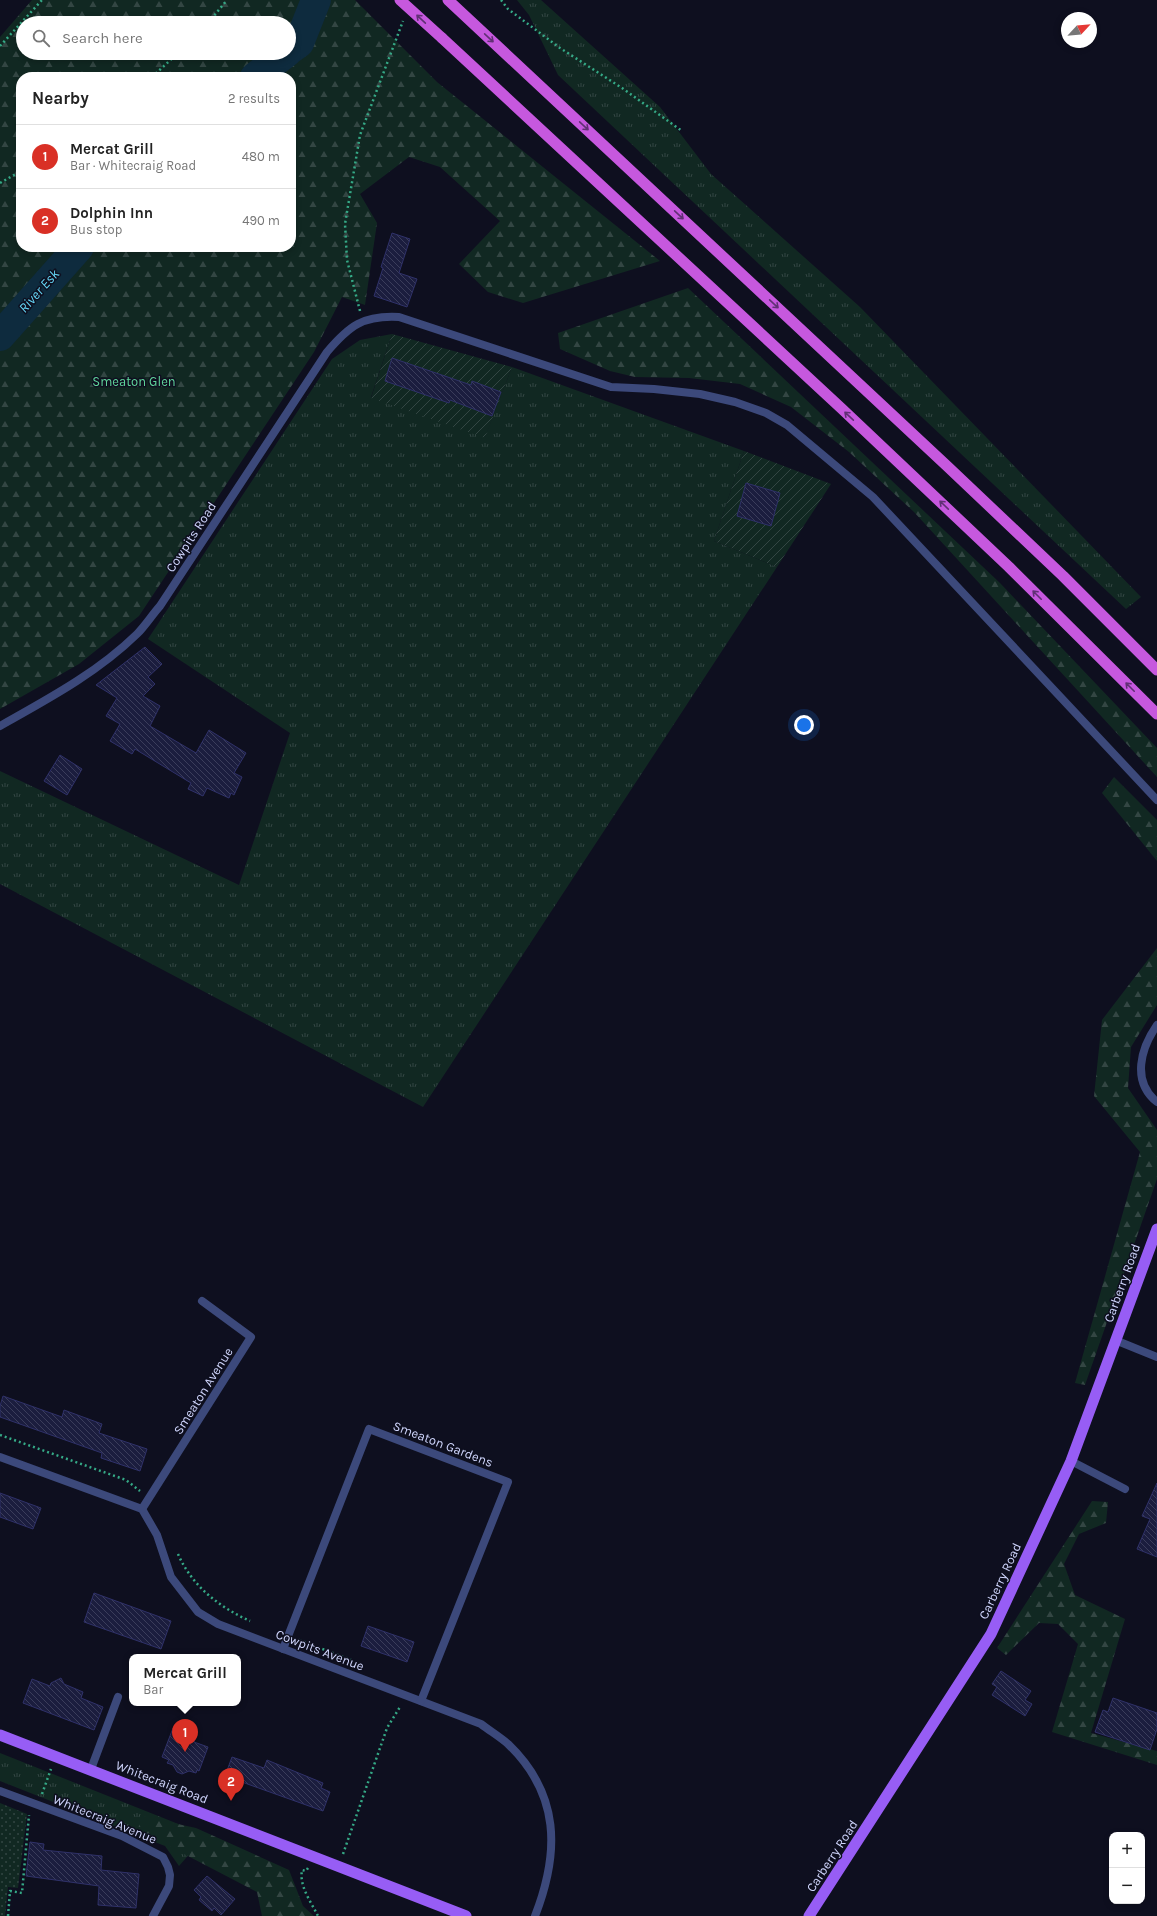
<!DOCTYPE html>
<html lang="en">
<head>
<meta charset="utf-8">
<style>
	body { margin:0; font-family:Karla,sans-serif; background:#f6f6f6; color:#222 }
	.controls { position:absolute; right:12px; bottom:12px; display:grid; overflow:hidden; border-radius:8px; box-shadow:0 2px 6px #0003 }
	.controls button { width:36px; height:36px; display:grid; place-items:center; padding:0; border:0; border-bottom:1px solid #e0e0e0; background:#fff; color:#222; font:20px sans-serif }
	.compass { position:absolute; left:1061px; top:12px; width:36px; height:36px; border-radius:50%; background:#fff; box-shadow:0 2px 6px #0003; rotate:64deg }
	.you { position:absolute; left:804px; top:725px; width:14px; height:14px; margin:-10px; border:3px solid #fff; border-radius:50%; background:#1a73e8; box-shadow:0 0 0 6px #1a73e833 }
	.badge { display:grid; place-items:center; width:26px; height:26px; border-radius:50%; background:#d93025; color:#fff; font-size:13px; font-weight:700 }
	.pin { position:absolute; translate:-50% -33px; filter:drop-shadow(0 1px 2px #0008) }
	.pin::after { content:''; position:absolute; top:21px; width:14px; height:12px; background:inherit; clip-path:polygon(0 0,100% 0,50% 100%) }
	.popup { position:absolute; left:129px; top:1654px; width:112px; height:52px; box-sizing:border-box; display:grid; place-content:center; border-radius:8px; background:#fff; filter:drop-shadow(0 1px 3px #0005); font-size:13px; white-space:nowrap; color:#767676 }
	.popup b { font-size:15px; color:#222 }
	.popup::after { content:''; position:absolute; left:50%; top:100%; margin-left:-8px; border:8px solid transparent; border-top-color:#fff }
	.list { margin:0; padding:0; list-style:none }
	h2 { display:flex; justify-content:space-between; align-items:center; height:52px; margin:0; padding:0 16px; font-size:17px }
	h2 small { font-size:13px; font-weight:400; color:#767676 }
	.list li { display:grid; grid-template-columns:26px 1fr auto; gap:12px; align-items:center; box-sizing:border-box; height:64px; padding:0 16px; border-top:1px solid #e0e0e0 }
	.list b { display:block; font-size:15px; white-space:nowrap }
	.list p { margin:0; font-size:13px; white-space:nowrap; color:#767676 }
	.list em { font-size:13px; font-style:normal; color:#767676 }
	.icon { flex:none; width:22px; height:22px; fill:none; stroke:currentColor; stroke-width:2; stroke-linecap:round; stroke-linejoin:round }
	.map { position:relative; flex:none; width:1157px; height:1916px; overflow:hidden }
	.search { position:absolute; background:#fff; box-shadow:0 2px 6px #0003; left:16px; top:16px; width:280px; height:44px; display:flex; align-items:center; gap:10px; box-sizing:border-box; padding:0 14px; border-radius:22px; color:#767676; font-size:15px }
	.panel { position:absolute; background:#fff; box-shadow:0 2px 6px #0003; left:16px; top:72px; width:280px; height:180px; border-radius:16px }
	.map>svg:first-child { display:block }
</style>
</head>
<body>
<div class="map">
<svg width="1157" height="1916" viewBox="0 0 1157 1916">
	<defs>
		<pattern id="grass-tufts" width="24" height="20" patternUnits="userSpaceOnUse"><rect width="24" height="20" fill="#112822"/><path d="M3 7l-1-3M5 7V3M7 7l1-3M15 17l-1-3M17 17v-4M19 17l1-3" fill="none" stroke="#334643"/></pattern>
		<pattern id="forest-firs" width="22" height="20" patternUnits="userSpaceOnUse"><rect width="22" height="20" fill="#112822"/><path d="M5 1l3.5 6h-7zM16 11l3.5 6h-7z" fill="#334643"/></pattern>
		<pattern id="park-dots" width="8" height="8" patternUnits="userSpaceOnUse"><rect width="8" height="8" fill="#112822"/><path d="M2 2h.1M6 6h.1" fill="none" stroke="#334643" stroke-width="1.8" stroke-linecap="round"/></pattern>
		<pattern id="garden-furrows" width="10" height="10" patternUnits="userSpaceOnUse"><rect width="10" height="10" fill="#112822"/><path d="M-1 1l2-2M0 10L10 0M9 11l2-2" fill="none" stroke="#334643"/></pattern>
		<pattern id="building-back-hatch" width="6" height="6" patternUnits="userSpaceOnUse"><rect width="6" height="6" fill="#1b1d3e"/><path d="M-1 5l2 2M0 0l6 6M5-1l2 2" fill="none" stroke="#3b3d5b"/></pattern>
	</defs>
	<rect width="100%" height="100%" fill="#0e0f1f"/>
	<g fill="url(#grass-tufts)">
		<path d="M517 0H541L660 107 711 174 860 307 1141 597 1126 609 558 75 529 15Z"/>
		<path d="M392 334 371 397 485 437 512 367 744 451 714 541 777 567 423 1107 0 884V771L239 885 290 733 148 639 332 359 360 340Z"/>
		<path d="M0 1753 206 1835 179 1866 165 1846 0 1781Z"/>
	</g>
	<g fill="url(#forest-firs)" fill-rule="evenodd">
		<path d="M32 0H355L437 82 660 261 523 303 488 292 459 264 500 221 440 167 409 157 360 194 377 223 365 305 342 297 314 352 139 616 79 664 0 709V37ZM23 23H289V53H23ZM21 77H291V247H21Z"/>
		<path d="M688 288 1000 583 1157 748V777L914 512 849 452 791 407 740 384 689 378 635 377 610 371 560 349 558 333Z"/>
		<path d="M1114 777 1157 820V861L1102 793Z"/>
		<path d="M1157 948V1005L1131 1047 1128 1088 1157 1130V1179L1085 1385 1075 1383 1140 1152 1094 1096 1102 1020Z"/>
		<path d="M1092 1501 1108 1502 1106 1523 1079 1534 1064 1564 1075 1595 1125 1619 1091 1733 1157 1751V1765L1052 1732 1078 1644 1058 1624 1039 1623 1006 1655 997 1648Z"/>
		<path d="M141 1816 196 1828 289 1870 303 1906 314 1916H262L257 1892 138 1830Z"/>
	</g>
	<path fill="url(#park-dots)" d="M0 1803 27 1814 18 1888 8 1887 5 1916H0Z"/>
	<g fill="url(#garden-furrows)">
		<path d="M392 334 512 367 485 438 371 398Z"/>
		<path d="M744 451 831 484 777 567 714 541Z"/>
	</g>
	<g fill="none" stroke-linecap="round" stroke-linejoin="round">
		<g stroke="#0e2b3e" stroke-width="30">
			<path d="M289 50 299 43 316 0"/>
			<path d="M255 77 286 53"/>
			<path d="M0 336 79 247"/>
		</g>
	</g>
	<g fill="url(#building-back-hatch)" stroke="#2f3169">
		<path d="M392 233 410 239 399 273 417 279 407 307 374 296 383 268 381 267Z"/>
		<path d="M392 358 471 385 472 381 501 392 492 416 450 400 449 403 385 381Z"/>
		<path d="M746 483 780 493 771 526 737 516Z"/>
		<path d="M145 647 162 664 148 677 155 684 143 696 160 706 150 726 196 753 209 730 246 753 234 773 242 777 234 795 231 793 229 798 207 788 203 796 188 789 191 783 135 749 132 754 110 741 120 724 106 716 117 698 96 685Z"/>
		<path d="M60 755 82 769 67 795 44 781Z"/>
		<path d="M3 1396 62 1417 64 1410 102 1424 99 1433 147 1449 140 1471 101 1458 102 1453 0 1417V1406Z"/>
		<path d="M1157 1483V1557L1137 1549 1150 1519 1142 1516Z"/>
		<path d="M0 1493 41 1508 33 1529 0 1517Z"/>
		<path d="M94 1593 171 1621 161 1649 84 1622Z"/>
		<path d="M368 1626 414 1642 407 1662 361 1646Z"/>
		<path d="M1001 1671 1031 1691 1025 1700 1032 1704 1025 1716 992 1695 997 1687 992 1684Z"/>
		<path d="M61 1678 64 1684 83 1692 81 1698 103 1707 94 1730 23 1703 32 1679 50 1686 51 1683Z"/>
		<path d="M1113 1698 1157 1713V1729L1150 1750 1095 1732 1103 1710 1108 1712Z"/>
		<path d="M173 1728 196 1737 194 1742 208 1747 199 1771 197 1770 196 1773 189 1771 182 1774 177 1772 173 1765 167 1763 169 1760 162 1757Z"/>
		<path d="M232 1757 264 1768 267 1760 323 1783 321 1788 330 1792 323 1811 225 1776Z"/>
		<path d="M30 1842 44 1844 43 1850 102 1856 101 1870 139 1874 136 1908 98 1905 99 1886 26 1876Z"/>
		<path d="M207 1876 235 1899 221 1915 214 1908 212 1911 199 1900 201 1897 194 1890Z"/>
	</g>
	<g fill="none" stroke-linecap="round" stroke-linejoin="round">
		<g stroke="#35a986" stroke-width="2.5" stroke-dasharray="2 3" stroke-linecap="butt">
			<path d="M501 0 508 9 560 48 622 88 682 131"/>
			<path d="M208 23 227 0"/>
			<path d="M0 46 42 0"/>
			<path d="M152 77 178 53"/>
			<path d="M0 183 21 171"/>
			<path d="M360 311 347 260 345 224 360 135 403 21"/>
			<path d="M0 1435 126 1480 140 1491"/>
			<path d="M178 1554C192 1586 219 1607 250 1621"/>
			<path d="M299 1640 351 1660"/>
			<path d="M42 1794 51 1769"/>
			<path d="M343 1854 387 1728 400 1707"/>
			<path d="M308 1868 306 1871 302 1870C299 1886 311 1902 318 1916"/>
			<path d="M8 1916 10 1891 22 1893 29 1815"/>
		</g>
		<g stroke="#3c497b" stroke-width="8">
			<path d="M1115 1340 1157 1357"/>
			<path d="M1071 1461 1125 1489"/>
			<path d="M91 1769 118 1697"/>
		</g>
		<g stroke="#3c497b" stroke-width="8">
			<path d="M0 726C48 699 97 673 137 634 145 626 152 615 160 606L327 352C349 326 363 315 399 317L611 387 654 389 700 394 735 402 766 413 787 425 873 497 1157 800"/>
			<path d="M1157 1025C1141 1048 1131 1081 1157 1102"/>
			<path d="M0 1457 142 1509 157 1535 171 1577 198 1612 218 1624 481 1724C490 1731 500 1737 508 1744 560 1794 560 1852 535 1916"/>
			<path d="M142 1509 251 1337 202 1301"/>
			<path d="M283 1649 369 1429 508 1482 421 1701"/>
			<path d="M0 1791 122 1836 163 1857 168 1867 170 1875 169 1886 153 1916"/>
		</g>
		<g stroke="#975df5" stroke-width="11">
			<path d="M0 1735 466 1916"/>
			<path d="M809 1916 991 1634 1071 1461 1157 1229"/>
		</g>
		<g stroke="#c658de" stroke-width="11">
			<path d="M448 0 947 466 1063 576 1157 670"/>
			<path d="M442 38 841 408 1009 567 1157 714"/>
		</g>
		<path stroke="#c658de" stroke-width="11" d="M400 0 442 38"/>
	</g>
	<defs><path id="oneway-shaft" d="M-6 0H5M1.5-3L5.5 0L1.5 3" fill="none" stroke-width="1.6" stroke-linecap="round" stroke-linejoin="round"/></defs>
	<g stroke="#613075">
		<use href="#oneway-shaft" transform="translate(421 19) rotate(-137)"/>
		<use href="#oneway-shaft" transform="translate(489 38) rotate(43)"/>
		<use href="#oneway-shaft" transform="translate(584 126) rotate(43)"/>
		<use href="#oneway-shaft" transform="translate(679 215) rotate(43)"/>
		<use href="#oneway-shaft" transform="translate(774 304) rotate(43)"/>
		<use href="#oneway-shaft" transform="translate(849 416) rotate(-137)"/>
		<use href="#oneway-shaft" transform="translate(944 505) rotate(-136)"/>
		<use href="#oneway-shaft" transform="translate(1037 595) rotate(-135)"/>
		<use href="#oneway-shaft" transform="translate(1130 687) rotate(-135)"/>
	</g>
	<g text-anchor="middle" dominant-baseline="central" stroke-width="3" stroke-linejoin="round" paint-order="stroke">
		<g font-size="13" fill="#60d69c" stroke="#0e0f1f">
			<text x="134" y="381">Smeaton Glen</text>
		</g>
		<g font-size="13" fill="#cfd5fc" stroke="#0e0f1f">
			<text transform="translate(191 537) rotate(-57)">Cowpits Road</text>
			<text transform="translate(1122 1283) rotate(-70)">Carberry Road</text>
			<text transform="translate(203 1391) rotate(-58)">Smeaton Avenue</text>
			<text transform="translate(443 1444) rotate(21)">Smeaton Gardens</text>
			<text transform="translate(1000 1581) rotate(-65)">Carberry Road</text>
			<text transform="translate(320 1650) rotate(21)">Cowpits Avenue</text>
			<text transform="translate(162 1782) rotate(21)">Whitecraig Road</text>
			<text transform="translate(105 1819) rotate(22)">Whitecraig Avenue</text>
			<text transform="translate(832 1856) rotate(-57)">Carberry Road</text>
		</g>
		<g font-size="14" font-style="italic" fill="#64d5f5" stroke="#0e0f1f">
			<text transform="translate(39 291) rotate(-48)">River Esk</text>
		</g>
	</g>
</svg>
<div class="controls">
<button>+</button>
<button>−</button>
</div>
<svg class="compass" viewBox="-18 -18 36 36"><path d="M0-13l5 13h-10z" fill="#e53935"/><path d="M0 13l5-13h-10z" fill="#767676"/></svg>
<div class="you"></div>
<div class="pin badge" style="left:185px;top:1752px">1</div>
<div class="popup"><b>Mercat Grill</b>Bar</div>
<div class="pin badge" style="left:231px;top:1801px">2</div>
<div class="search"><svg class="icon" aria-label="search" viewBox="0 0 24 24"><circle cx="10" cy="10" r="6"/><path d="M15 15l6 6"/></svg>Search here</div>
<section class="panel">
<h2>Nearby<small>2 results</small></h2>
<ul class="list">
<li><span class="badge">1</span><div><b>Mercat Grill</b><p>Bar · Whitecraig Road</p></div><em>480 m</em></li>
<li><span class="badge">2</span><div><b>Dolphin Inn</b><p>Bus stop</p></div><em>490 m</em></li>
</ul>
</section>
</div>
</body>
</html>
